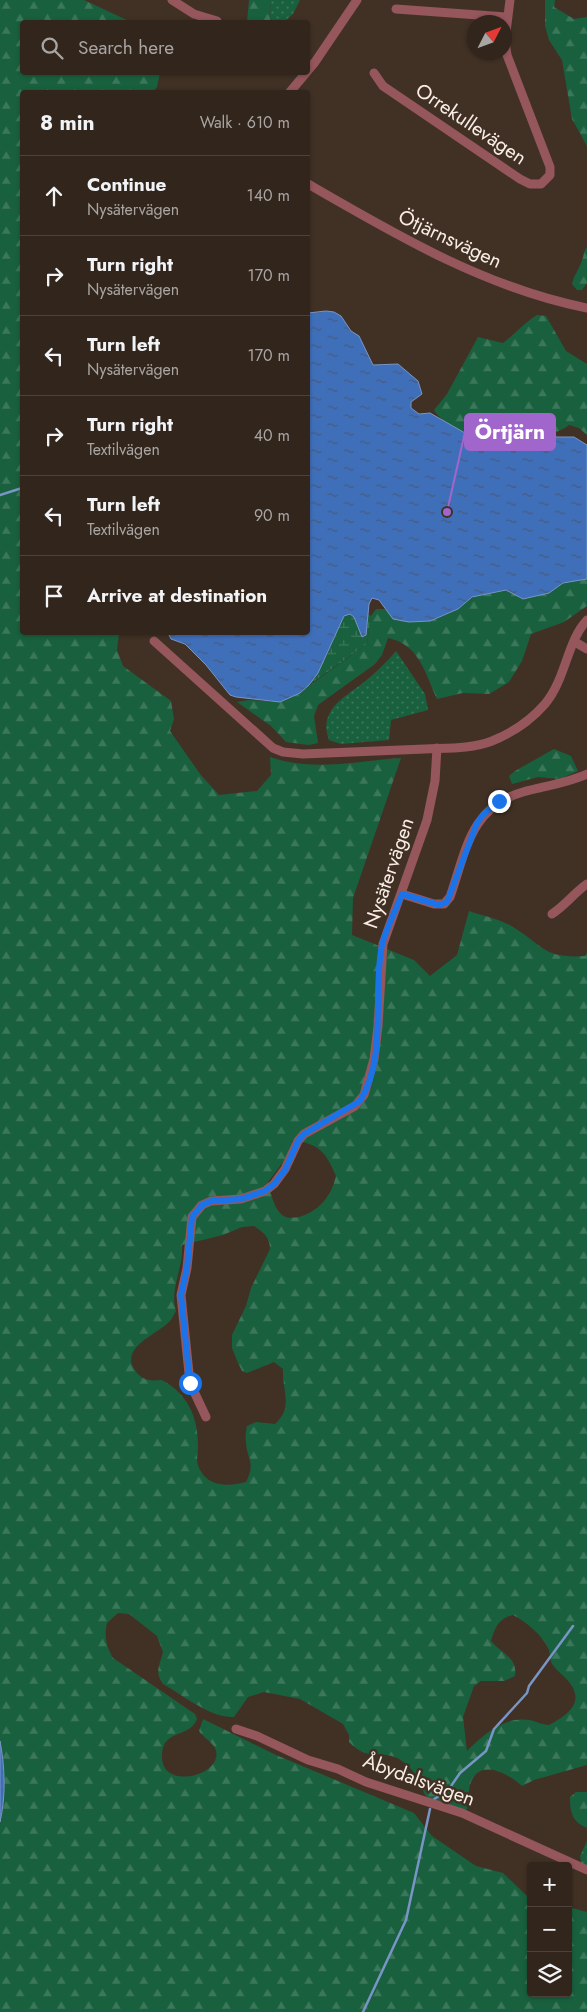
<!DOCTYPE html>
<html lang="en">
<head>
<meta charset="utf-8">
<style>
	body { margin:0; font-family:Jost,sans-serif; background:#3d3129; color:#f1f3f6 }
	.controls { position:absolute; right:15px; bottom:15px; display:grid; overflow:hidden; border-radius:5px; box-shadow:0 1px 4px #0004 }
	.controls button { width:45px; height:45px; display:grid; place-items:center; padding:0; border:0; border-bottom:1px solid #4c423b; background:#31251c; color:#f1f3f6; font:25px sans-serif }
	.compass { position:absolute; left:467px; top:15px; width:45px; height:45px; border-radius:50%; background:#31251c; box-shadow:0 1px 4px #0004; rotate:48deg }
	.stop { position:absolute; width:15px; height:15px; margin:-11px; border:4px solid #1a73e8; border-radius:50%; background:#fff }
	.stop.end { background:#1a73e8; border-color:#fff; box-shadow:0 1px 5px #0008 }
	.list { margin:0; padding:0; list-style:none }
	h2 { display:flex; justify-content:space-between; align-items:center; height:65px; margin:0; padding:0 20px; font-size:21px }
	h2 small { font-size:16px; font-weight:400; color:#a8a5a3 }
	.list li { display:grid; grid-template-columns:32px 1fr auto; gap:15px; align-items:center; box-sizing:border-box; height:80px; padding:0 20px; border-top:1px solid #4c423b }
	.list b { display:block; font-size:19px; white-space:nowrap }
	.list p { margin:0; font-size:16px; white-space:nowrap; color:#a8a5a3 }
	.list em { font-size:16px; font-style:normal; color:#a8a5a3 }
	.icon { flex:none; width:28px; height:28px; fill:none; stroke:currentColor; stroke-width:2; stroke-linecap:round; stroke-linejoin:round }
	.map { position:relative; flex:none; width:587px; height:2012px; overflow:hidden }
	.search { position:absolute; background:#31251c; box-shadow:0 1px 4px #0004; left:20px; top:20px; width:290px; height:55px; display:flex; align-items:center; gap:12px; box-sizing:border-box; padding:0 18px; border-radius:5px; color:#a8a5a3; font-size:19px }
	.panel { position:absolute; background:#31251c; box-shadow:0 1px 4px #0004; left:20px; top:90px; width:290px; height:545px; border-radius:5px }
	.map>svg:first-child { display:block }
</style>
</head>
<body>
<div class="map">
<svg width="587" height="2012" viewBox="0 0 587 2012">
	<defs>
		<pattern id="grass-dots" width="8" height="8" patternUnits="userSpaceOnUse" patternTransform="scale(1.25)"><rect width="8" height="8" fill="#19603e"/><path d="M2 2h.1M6 6h.1" fill="none" stroke="#3b775a" stroke-width="1.8" stroke-linecap="round"/></pattern>
		<pattern id="forest-firs" width="22" height="20" patternUnits="userSpaceOnUse" patternTransform="scale(1.25)"><rect width="22" height="20" fill="#19603e"/><path d="M5 1l3.5 6h-7zM16 11l3.5 6h-7z" fill="#3b775a"/></pattern>
		<pattern id="wetland-marsh" width="20" height="14" patternUnits="userSpaceOnUse" patternTransform="scale(1.25)"><rect width="20" height="14" fill="#19603e"/><path d="M1 5h8M5 5V1M11 12h8M15 12V8" fill="none" stroke="#3b775a"/></pattern>
		<pattern id="water-ripples" width="26" height="14" patternUnits="userSpaceOnUse" patternTransform="scale(1.25)"><rect width="26" height="14" fill="#406fb9"/><path d="M2 4q2-2 4 0t4 0M15 11q2-2 4 0t4 0" fill="none" stroke="#465b7f"/></pattern>
	</defs>
	<rect width="100%" height="100%" fill="#413125"/>
	<g fill="url(#grass-dots)">
		<path d="M271 0H300L293 14 284 22H270Z"/>
		<path d="M396 651 425 694 428 710 391 720 389 740 341 744 329 740C318 711 343 698 363 683 375 673 386 663 396 651Z"/>
		<path d="M587 1841V1870L582 1867 580 1856Z"/>
	</g>
	<g fill="url(#forest-firs)" fill-rule="evenodd">
		<path d="M0 0H84L131 22H22V72L160 73 157 87 153 92H22V632L119 633 117 650 123 666 171 701 174 719 170 731 200 774 219 795 257 791 271 775 270 757C311 772 358 761 401 758L353 898 352 935 414 960 430 976 457 955 469 911C483 916 500 919 513 927 544 946 544 959 585 956L587 953V1765L534 1780 522 1786C508 1773 478 1757 470 1785 468 1792 469 1801 467 1809L461 1814C449 1809 434 1806 426 1796 423 1793 422 1786 420 1782 416 1773 405 1761 395 1757 375 1750 368 1761 349 1742V1735L343 1724 300 1699 264 1692 248 1697 234 1717C210 1718 183 1695 163 1684 154 1672 160 1665 163 1652L157 1636 129 1614 118 1613 107 1623C104 1636 106 1646 113 1658L195 1714 197 1719C189 1739 164 1728 162 1754 159 1793 227 1775 215 1748 212 1742 203 1737 199 1731L203 1719 276 1755 414 1813 432 1836 476 1866 503 1873 531 1900V1993H568V1907L587 1912V2012H0V1822C6 1796 5 1767 0 1741ZM293 1140C319 1144 326 1152 336 1176 331 1197 319 1211 299 1217 292 1218 286 1219 281 1214 273 1206 271 1193 268 1182L286 1158ZM254 1226C263 1232 270 1237 270 1249L251 1288 246 1306 232 1335V1348L238 1363 242 1371 247 1373 274 1362 283 1369C282 1391 294 1407 275 1424L256 1422 247 1426C246 1431 245 1437 246 1442 247 1460 256 1462 246 1482 228 1487 205 1487 198 1465 196 1459 198 1453 198 1446 198 1417 188 1394 162 1380 152 1381 144 1381 137 1373 116 1348 157 1335 170 1321 172 1319 174 1314 176 1311 169 1289 184 1268 182 1245L223 1235 242 1227ZM513 1615C527 1622 543 1636 549 1650 550 1654 550 1658 551 1662 555 1670 564 1675 569 1682 586 1703 566 1716 549 1725 542 1725 536 1721 529 1720 504 1716 483 1735 467 1751L463 1717 474 1686 481 1681H504L515 1676C518 1658 501 1653 491 1641 495 1627 499 1618 513 1615Z"/>
		<path d="M249 0H271L270 22H247Z"/>
		<path d="M545 0H555L554 7 574 19 587 17V146L572 119 562 60 549 40 545 26Z"/>
		<path d="M587 247V283L582 290H577L572 284C574 275 578 271 581 263 584 257 583 252 587 247Z"/>
		<path d="M537 315 546 316 566 351 587 364V435L579 428 569 425C553 437 549 430 532 431 525 431 521 435 514 436 488 441 448 433 434 410L447 394 478 337 503 343C515 334 524 323 537 315Z"/>
		<path d="M587 579V606L564 622 531 634 522 661 509 682 489 694 463 693 437 699C425 673 419 644 388 638L382 655 375 664 318 705 314 716 318 743 309 745 286 742 271 726 237 702 249 700 281 702 299 693 367 644 371 616 376 609H385C403 630 433 621 456 610 462 607 466 600 472 598 481 593 496 593 506 590L523 599 549 593 563 583Z"/>
		<path d="M554 749 571 756 578 771 560 779 538 777 512 784 509 776 515 771Z"/>
		<path d="M576 1792H587V1828C572 1822 570 1812 570 1797Z"/>
	</g>
	<path fill="url(#wetland-marsh)" d="M350 613 354 617 362 637 366 634 368 614 371 616 367 644 309 685 327 655 341 619Z"/>
	<g fill="url(#water-ripples)" stroke="#7895c6">
		<path d="M326 311 334 312 341 316 351 331 359 336 373 365 398 364 418 381 422 394 411 402V408L419 414 430 413 465 433 513 437 535 431 557 437H574L587 445V579L563 583 549 593 523 599 506 590 472 597 458 609 430 621 409 622 393 619 379 600 372 598 369 604 366 635 362 637 354 617 350 614 344 616 318 673 309 685 300 693 280 702 236 697 230 695 206 665 185 644 171 639 168 633 308 632V313Z"/>
		<path d="M0 1741C5 1767 6 1796 0 1822Z"/>
	</g>
	<g fill="none" stroke-linecap="round" stroke-linejoin="round">
		<g stroke="#7895c6" stroke-width="2.5">
			<path d="M0 495 22 488"/>
			<path d="M433 1800 449 1789 460 1773 486 1751 494 1729 527 1693 529 1686 573 1626"/>
			<path d="M363 2012 406 1920 430 1809"/>
		</g>
		<g stroke="#95565c" stroke-width="9">
			<path d="M172 0 194 14 217 21"/>
			<path d="M396 9 506 17"/>
			<path d="M374 73 383 86 520 179 530 184H541L550 175V167L507 55 505 40 510 0"/>
			<path d="M290 92 315 62 357 0"/>
			<path d="M308 184C396 235 486 288 587 308"/>
			<path d="M154 641 273 748 283 752 303 754C344 752 384 751 425 749 447 748 472 749 492 741 512 733 531 720 545 704 566 679 567 641 587 620"/>
			<path d="M575 642 587 649"/>
			<path d="M402 894 434 904H444L450 897C466 851 470 807 523 792 545 786 567 783 587 774"/>
			<path d="M552 914C566 905 574 893 587 884"/>
			<path d="M206 1417 190 1383 181 1295 187 1268 192 1217 202 1205 211 1201 241 1199 265 1191 274 1184 285 1169 298 1141 304 1134 355 1106 364 1095 374 1059 378 1026 383 944 427 820 435 781 437 748"/>
			<path d="M236 1729 257 1736 308 1760 338 1769 366 1782 462 1813 587 1870"/>
		</g>
	</g>
	<g fill="none" stroke-linecap="round" stroke-linejoin="round">
		<path stroke="#1a73e8" stroke-width="6" d="M190 1383 181 1295 187 1268 192 1217 202 1205 211 1201 241 1199 265 1191 274 1184 285 1170 298 1141 304 1134 360 1101C388 1056 372 993 382 945 386 928 396 910 402 894L439 905 447 902 477 823 483 815 499 801"/>
	</g>
	<g text-anchor="middle" dominant-baseline="central" stroke-width="5" stroke-linejoin="round" paint-order="stroke">
		<g font-size="20" fill="#f9eee6" stroke="#413125">
			<text transform="translate(471 124) rotate(34)">Orrekullevägen</text>
			<text transform="translate(450 239) rotate(25)">Ötjärnsvägen</text>
			<text transform="translate(389 873) rotate(-71)">Nysätervägen</text>
			<text transform="translate(419 1780) rotate(20)">Åbydalsvägen</text>
		</g>
	</g>
	<path fill="none" stroke="#a166cb" stroke-width="2" d="M447 512L465 432"/>
	<circle fill="#a166cb" stroke="#413125" stroke-width="2" cx="447" cy="512" r="5"/>
	<rect fill="#a166cb" stroke="#a166cb" stroke-width="2" x="465" y="414" width="90" height="36" rx="5"/>
	<g font-size="21" text-anchor="middle" font-weight="bold" fill="#fff">
		<text x="510" y="439">Örtjärn</text>
	</g>
</svg>
<div class="controls">
<button>+</button>
<button>−</button>
<button><svg class="icon" aria-label="layers" viewBox="0 0 24 24"><path d="M12 4l9 5-9 5-9-5zM3 14l9 5 9-5"/></svg></button>
</div>
<svg class="compass" viewBox="-18 -18 36 36"><path d="M0-13l5 13h-10z" fill="#e53935"/><path d="M0 13l5-13h-10z" fill="#a8a5a3"/></svg>
<div class="stop" style="left:190px;top:1383px"></div>
<div class="stop end" style="left:499px;top:801px"></div>
<div class="search"><svg class="icon" aria-label="search" viewBox="0 0 24 24"><circle cx="10" cy="10" r="6"/><path d="M15 15l6 6"/></svg>Search here</div>
<section class="panel">
<h2>8 min<small>Walk · 610 m</small></h2>
<ul class="list">
<li><svg class="icon" aria-label="ahead" viewBox="0 0 24 24"><path d="M12 20V5M6 11l6-6 6 6"/></svg><div><b>Continue</b><p>Nysätervägen</p></div><em>140 m</em></li>
<li><svg class="icon" aria-label="right" viewBox="0 0 24 24"><path d="M7 20v-9h11M14 6l5 5-5 5"/></svg><div><b>Turn right</b><p>Nysätervägen</p></div><em>170 m</em></li>
<li><svg class="icon" aria-label="left" viewBox="0 0 24 24"><path d="M17 20v-9H6M10 6l-5 5 5 5"/></svg><div><b>Turn left</b><p>Nysätervägen</p></div><em>170 m</em></li>
<li><svg class="icon" aria-label="right" viewBox="0 0 24 24"><path d="M7 20v-9h11M14 6l5 5-5 5"/></svg><div><b>Turn right</b><p>Textilvägen</p></div><em>40 m</em></li>
<li><svg class="icon" aria-label="left" viewBox="0 0 24 24"><path d="M17 20v-9H6M10 6l-5 5 5 5"/></svg><div><b>Turn left</b><p>Textilvägen</p></div><em>90 m</em></li>
<li><svg class="icon" aria-label="arrive" viewBox="0 0 24 24"><path d="M6 21V4h12l-3 4 3 4H6"/></svg><div><b>Arrive at destination</b></div></li>
</ul>
</section>
</div>
</body>
</html>
